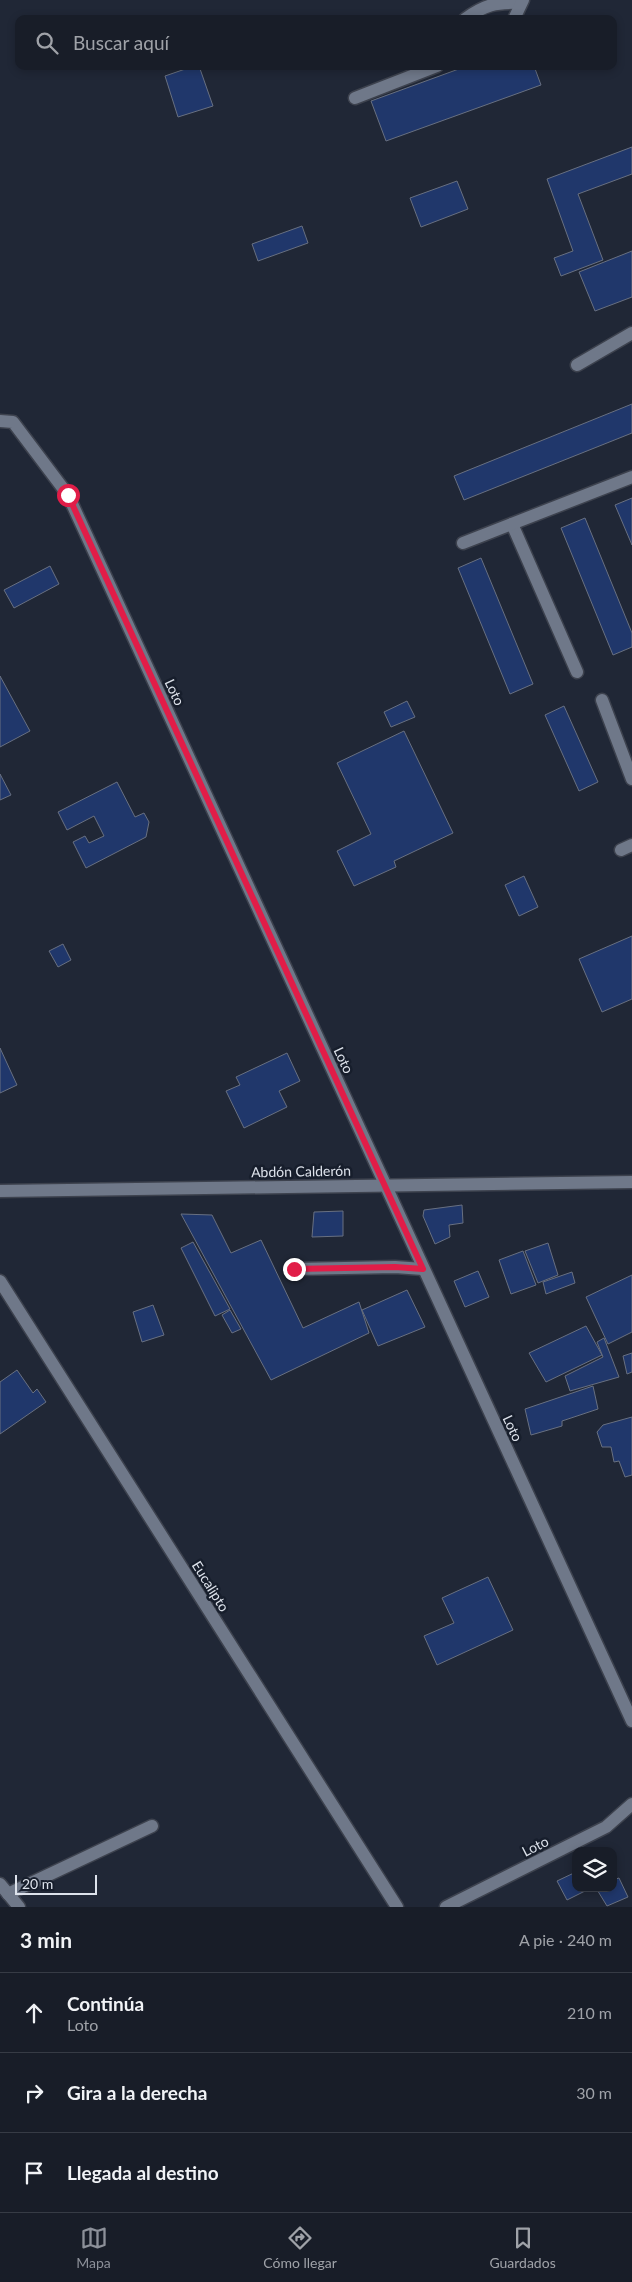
<!DOCTYPE html>
<html lang="es">
<head>
<meta charset="utf-8">
<style>
	body { margin:0; font-family:Lato,sans-serif; background:#212630; color:#f1f3f6 }
	.controls { position:absolute; right:15px; bottom:15px; display:grid; overflow:hidden; border-radius:10px; box-shadow:0 2px 8px #0003 }
	.controls button { width:45px; height:45px; display:grid; place-items:center; padding:0; border:0; border-bottom:1px solid #363b45; background:#181d28; color:#f1f3f6; font:25px sans-serif }
	.scale { position:absolute; left:15px; bottom:12px; width:82px; box-sizing:border-box; padding-left:5px; border:2px solid #dde2eb; border-top:0; font-size:14px; line-height:18px; white-space:nowrap; color:#dde2eb; -webkit-text-stroke:4px #171e2c; paint-order:stroke }
	.stop { position:absolute; width:15px; height:15px; margin:-11px; border:4px solid #e11d48; border-radius:50%; background:#fff }
	.stop.end { background:#e11d48; border-color:#fff; box-shadow:0 1px 5px #0008 }
	.list { margin:0; padding:0; list-style:none }
	h2 { display:flex; justify-content:space-between; align-items:center; height:65px; margin:0; padding:0 20px; font-size:21px }
	h2 small { font-size:16px; font-weight:400; color:#9fa2a8 }
	.list li { display:grid; grid-template-columns:32px 1fr auto; gap:15px; align-items:center; box-sizing:border-box; height:80px; padding:0 20px; border-top:1px solid #363b45 }
	.list b { display:block; font-size:19px; white-space:nowrap }
	.list p { margin:0; font-size:16px; white-space:nowrap; color:#9fa2a8 }
	.list em { font-size:16px; font-style:normal; color:#9fa2a8 }
	.icon { flex:none; width:28px; height:28px; fill:none; stroke:currentColor; stroke-width:2; stroke-linecap:round; stroke-linejoin:round }
	.map { position:relative; flex:none; width:632px; height:1907px; overflow:hidden }
	.search { position:absolute; background:#181d28; box-shadow:0 2px 8px #0003; left:15px; right:15px; top:15px; height:55px; display:flex; align-items:center; gap:12px; box-sizing:border-box; padding:0 18px; border-radius:10px; color:#9fa2a8; font-size:19px }
	.sheet { height:305px; background:#181d28 }
	nav { display:flex; justify-content:space-around; align-items:center; box-sizing:border-box; height:70px; border-top:1px solid #363b45; background:#181d28; font-size:14px; color:#9fa2a8 }
	nav a { display:grid; justify-items:center; gap:2px }
	nav .on { color:#8c9099 }
	.map>svg:first-child { display:block }
</style>
</head>
<body>
<div class="map">
<svg width="632" height="1907" viewBox="0 0 632 1907">
	<rect width="100%" height="100%" fill="#202736"/>
	<g fill="#20376b" stroke="#687081">
		<path d="M194 66H199L213 106 178 117 165 76Z"/>
		<path d="M467 66H534L541 85 386 141 371 101Z"/>
		<path d="M632 147V174L578 194 603 260 561 276 554 258 573 251 547 179Z"/>
		<path d="M457 181 468 209 421 227 410 198Z"/>
		<path d="M302 226 308 243 258 261 252 244Z"/>
		<path d="M632 251V297L595 311 579 272Z"/>
		<path d="M632 404V433L464 500 454 476Z"/>
		<path d="M632 498V545L615 505Z"/>
		<path d="M585 518 632 633V647L613 655 561 528Z"/>
		<path d="M481 558 533 684 510 694 458 568Z"/>
		<path d="M50 566 59 584 14 608 4 590Z"/>
		<path d="M0 676 30 731 0 747Z"/>
		<path d="M407 701 415 717 391 727 384 712Z"/>
		<path d="M564 706 598 782 579 791 545 715Z"/>
		<path d="M404 731 453 833 394 861 396 867 354 886 337 851 371 834 337 763Z"/>
		<path d="M0 774 11 795 0 800Z"/>
		<path d="M117 782 135 817 144 813 149 822 146 837 86 868 73 842 85 836 89 843 104 836 94 816 67 830 58 812Z"/>
		<path d="M524 876 538 907 519 916 505 885Z"/>
		<path d="M632 936V999L602 1012 579 959Z"/>
		<path d="M63 944 71 960 58 967 49 951Z"/>
		<path d="M0 1048 17 1085 0 1093Z"/>
		<path d="M287 1053 300 1081 279 1091 287 1107 244 1128 226 1091 240 1085 236 1077Z"/>
		<path d="M462 1205 463 1223 449 1225 450 1237 435 1244 423 1216 424 1210Z"/>
		<path d="M343 1211V1236L312 1237 314 1212Z"/>
		<path d="M181 1214 212 1215 231 1253 261 1240 303 1328 359 1302 369 1333 271 1380Z"/>
		<path d="M193 1242 230 1309 215 1316 181 1248Z"/>
		<path d="M548 1243 558 1275 538 1283 525 1251Z"/>
		<path d="M523 1251 536 1285 511 1294 499 1260Z"/>
		<path d="M478 1271 489 1297 465 1307 454 1281Z"/>
		<path d="M572 1272 575 1283 546 1294 543 1282Z"/>
		<path d="M632 1275V1332L608 1344 586 1297Z"/>
		<path d="M407 1290 425 1327 378 1346 362 1310Z"/>
		<path d="M153 1305 164 1335 142 1342 133 1312Z"/>
		<path d="M230 1310 241 1329 232 1333 222 1315Z"/>
		<path d="M586 1326 602 1355 546 1382 529 1353Z"/>
		<path d="M604 1338 619 1377 570 1391 565 1376 603 1357 597 1342Z"/>
		<path d="M632 1353V1372L627 1374 623 1356Z"/>
		<path d="M17 1370 33 1393 37 1389 46 1402 0 1434V1382Z"/>
		<path d="M593 1386 598 1409 562 1421V1426L531 1435 525 1409Z"/>
		<path d="M632 1417V1475L625 1477 619 1461 614 1462 611 1447H602L597 1432 603 1425Z"/>
		<path d="M488 1577 513 1630 437 1665 424 1636 454 1623 442 1598Z"/>
		<path d="M576 1872V1888H591L567 1900 557 1881Z"/>
		<path d="M619 1878 628 1897 607 1906 596 1888H613V1880Z"/>
	</g>
	<g fill="none" stroke-linecap="round" stroke-linejoin="round">
		<g stroke="#3d424e" stroke-width="15">
			<g id="lane">
				<path d="M465 19C484 5 496 2 520 3"/>
				<path d="M514 19 523 0"/>
				<path d="M355 98 437 66"/>
				<path d="M577 365 632 333"/>
				<path d="M294 1269 395 1267 423 1269"/>
				<path d="M8 1894 152 1826"/>
			</g>
		</g>
		<g stroke="#3d424e" stroke-width="15">
			<g id="street">
				<path d="M0 421 13 422 68 495 632 1721"/>
				<path d="M512 524 577 672"/>
				<path d="M463 543 632 477"/>
				<path d="M602 700 632 779"/>
				<path d="M621 850 632 845"/>
				<path d="M0 1281 397 1907"/>
				<path d="M446 1907 606 1827 632 1804"/>
			</g>
		</g>
		<g stroke="#3d424e" stroke-width="15">
			<g id="secondary">
				<path d="M0 1191 632 1182"/>
				<path d="M0 1884 19 1907"/>
			</g>
		</g>
		<use href="#lane" stroke="#6f7889" stroke-width="12"/>
		<use href="#street" stroke="#6f7889" stroke-width="12"/>
		<use href="#secondary" stroke="#6f7889" stroke-width="12"/>
	</g>
	<g fill="none" stroke-linecap="round" stroke-linejoin="round">
		<path stroke="#e11d48" stroke-width="6" d="M68 495 423 1269 395 1267 294 1269"/>
	</g>
	<g text-anchor="middle" dominant-baseline="central" stroke-width="5" stroke-linejoin="round" paint-order="stroke">
		<g font-size="14" fill="#dde2eb" stroke="#171e2c">
			<text transform="translate(175 692) rotate(65)">Loto</text>
			<text transform="translate(344 1060) rotate(65)">Loto</text>
			<text transform="translate(301 1171) rotate(-1)">Abdón Calderón</text>
			<text transform="translate(513 1428) rotate(65)">Loto</text>
			<text transform="translate(211 1586) rotate(58)">Eucalipto</text>
			<text transform="translate(535 1846) rotate(-27)">Loto</text>
		</g>
	</g>
</svg>
<div class="controls">
<button><svg class="icon" aria-label="layers" viewBox="0 0 24 24"><path d="M12 4l9 5-9 5-9-5zM3 14l9 5 9-5"/></svg></button>
</div>
<div class="scale">20 m</div>
<div class="stop" style="left:68px;top:495px"></div>
<div class="stop end" style="left:294px;top:1269px"></div>
<div class="search"><svg class="icon" aria-label="search" viewBox="0 0 24 24"><circle cx="10" cy="10" r="6"/><path d="M15 15l6 6"/></svg>Buscar aquí</div>
</div>
<section class="sheet">
<h2>3 min<small>A pie · 240 m</small></h2>
<ul class="list">
<li><svg class="icon" aria-label="ahead" viewBox="0 0 24 24"><path d="M12 20V5M6 11l6-6 6 6"/></svg><div><b>Continúa</b><p>Loto</p></div><em>210 m</em></li>
<li><svg class="icon" aria-label="right" viewBox="0 0 24 24"><path d="M7 20v-9h11M14 6l5 5-5 5"/></svg><div><b>Gira a la derecha</b></div><em>30 m</em></li>
<li><svg class="icon" aria-label="arrive" viewBox="0 0 24 24"><path d="M6 21V4h12l-3 4 3 4H6"/></svg><div><b>Llegada al destino</b></div></li>
</ul>
</section>
<nav>
<a class="on"><svg class="icon" aria-label="map" viewBox="0 0 24 24"><path d="M3 6l6-2 6 2 6-2v14l-6 2-6-2-6 2zM9 4v14M15 6v14"/></svg>Mapa</a>
<a><svg class="icon" aria-label="directions" viewBox="0 0 24 24"><path d="M12 3l9 9-9 9-9-9zM9 14v-3h6M13 9l2 2-2 2"/></svg>Cómo llegar</a>
<a><svg class="icon" aria-label="saved" viewBox="0 0 24 24"><path d="M7 4h10v16l-5-4-5 4z"/></svg>Guardados</a>
</nav>
</body>
</html>
